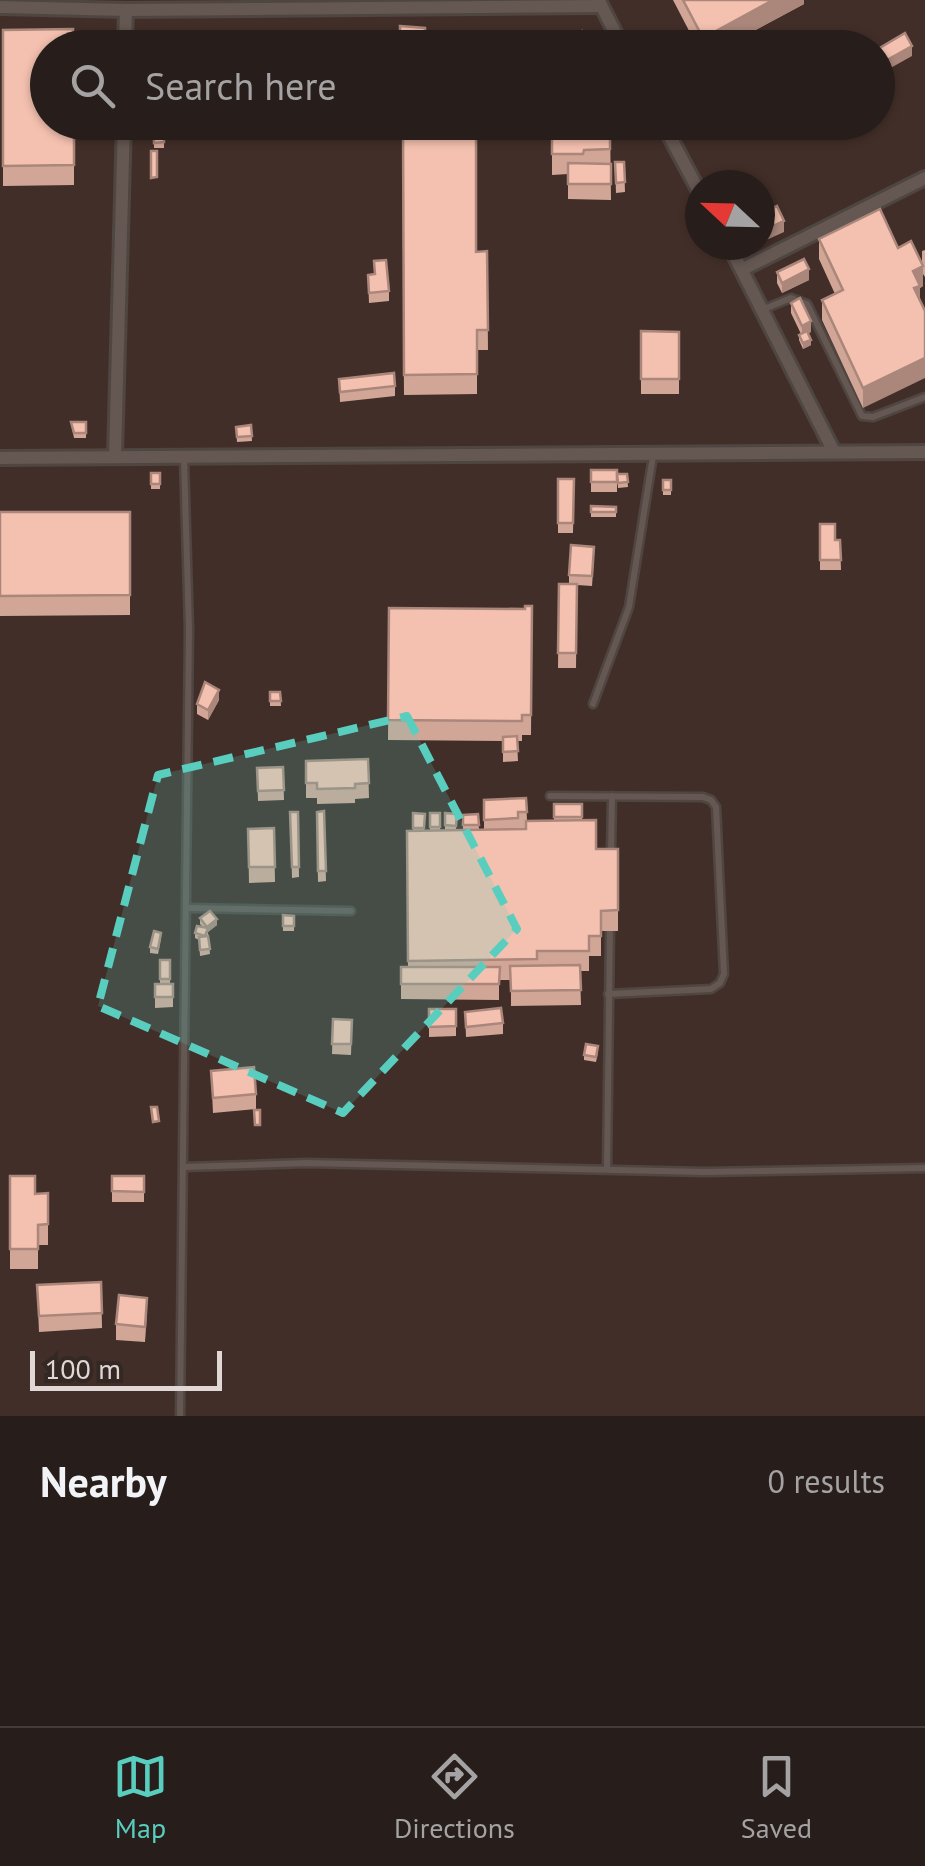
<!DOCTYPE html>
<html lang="en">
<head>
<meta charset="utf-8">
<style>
	body { margin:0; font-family:"PT Sans",sans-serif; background:#332b28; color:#f1f3f6 }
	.compass { position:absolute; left:685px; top:170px; width:90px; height:90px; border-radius:50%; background:#271e1b; box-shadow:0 2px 8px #0004; rotate:292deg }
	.scale { position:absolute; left:30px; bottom:25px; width:192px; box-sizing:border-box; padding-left:10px; border:5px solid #e1d8d5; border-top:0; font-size:28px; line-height:35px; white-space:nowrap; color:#e1d8d5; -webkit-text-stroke:8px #342824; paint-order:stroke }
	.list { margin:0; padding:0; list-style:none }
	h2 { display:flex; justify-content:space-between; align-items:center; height:130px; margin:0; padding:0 40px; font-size:42px }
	h2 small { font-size:32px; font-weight:400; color:#a4a2a3 }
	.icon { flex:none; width:55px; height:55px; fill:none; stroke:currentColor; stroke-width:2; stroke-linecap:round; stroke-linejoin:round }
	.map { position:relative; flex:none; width:925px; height:1416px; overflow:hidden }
	.search { position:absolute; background:#271e1b; box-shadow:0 2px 8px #0004; left:30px; right:30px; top:30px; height:110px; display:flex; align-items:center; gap:25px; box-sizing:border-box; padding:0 35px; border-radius:55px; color:#a4a2a3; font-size:38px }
	.sheet { height:310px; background:#271e1b }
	nav { display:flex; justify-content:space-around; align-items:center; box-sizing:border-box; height:140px; border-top:2px solid #433c3a; background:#271e1b; font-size:28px; color:#a4a2a3 }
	nav a { display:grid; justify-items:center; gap:5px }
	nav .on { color:#59cebf }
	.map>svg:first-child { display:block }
</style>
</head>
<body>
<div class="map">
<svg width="925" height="1416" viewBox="0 0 925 1416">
	<rect width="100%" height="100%" fill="#342824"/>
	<path fill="#422e28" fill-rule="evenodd" d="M0 0H925V1416H0ZM48 48H878V122H48ZM700 185H760V245H700Z"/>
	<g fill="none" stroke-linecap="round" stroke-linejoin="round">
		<g stroke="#4f4541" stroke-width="11">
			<g id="service">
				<path d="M764 309 791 298 807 304 862 416 873 417 925 397"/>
				<path d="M593 704 629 607 653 456"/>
				<path d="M550 796 703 797 711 800 716 807 724 974 720 983 711 989 608 994"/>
				<path d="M611 853 612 796"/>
				<path d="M188 908 351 911"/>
				<path d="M185 1167 306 1163 704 1172 925 1168"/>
				<path d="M607 1169 610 926"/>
				<path d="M180 1416 189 629 184 459"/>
			</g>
		</g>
		<g stroke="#4f4541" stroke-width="18">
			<g id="minor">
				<path d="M599 1 623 48"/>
				<path d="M0 7 126 10 601 6"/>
				<path d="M125 48 126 10"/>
				<path d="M662 122 700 193"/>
				<path d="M729 245 834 452"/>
				<path d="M743 269 925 178"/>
				<path d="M115 456 124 122"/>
				<path d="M0 458 925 452"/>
			</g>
		</g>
		<use href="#service" stroke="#655752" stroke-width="6"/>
		<use href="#minor" stroke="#655752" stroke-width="12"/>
	</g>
	<g fill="#d2a697">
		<path d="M673 0H804V4L722 48H698Z"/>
		<path d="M400 26 425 28V48H400Z"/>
		<path d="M3 30 74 122V185L3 186Z"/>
		<path d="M512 33 513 47 493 48 492 35Z"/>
		<path d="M402 122 476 252 487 251 488 350H477V394L404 395Z"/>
		<path d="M552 122H610L611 200 568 199V174L552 175Z"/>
		<rect x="154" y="130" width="10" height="18"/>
		<path d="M615 162H624L625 192 616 193Z"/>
		<path d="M819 239 898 248 922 264V251L925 250V277L923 274V286L920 288 863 408 822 320V300L835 294 819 259Z"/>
		<path d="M374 261 389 291V301L369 303 368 275 374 274Z"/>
		<path d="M777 272 809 280 782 293 777 283Z"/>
		<path d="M791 303 811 332 808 333 811 345 803 349 799 340V335L801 334 791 313Z"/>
		<path d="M641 331 679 332V394H641Z"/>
		<path d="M339 379 395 386V396L340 402Z"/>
		<path d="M71 422H86V438H74Z"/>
		<path d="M251 425 252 441 237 442 236 427Z"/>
		<rect x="591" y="470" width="26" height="22"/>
		<rect x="151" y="473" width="9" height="16"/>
		<path d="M617 474H627L628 487 618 488Z"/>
		<path d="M558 479H574L573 533H558Z"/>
		<rect x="663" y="480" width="8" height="15"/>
		<path d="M591 506 616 507V517H591Z"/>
		<path d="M0 512H130V615L0 616Z"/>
		<path d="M820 524 835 540H840L841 570H820Z"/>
		<path d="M594 557 592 586 577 585 576 668H558L559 584H569V575Z"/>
		<path d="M532 606 531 735H522V741H517L518 761 503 762V741L388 740 389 608 525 609Z"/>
		<path d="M270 692H280L281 706H270Z"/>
		<path d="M219 700 208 720 197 714V704Z"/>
		<path d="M368 759 369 798 355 799V803L317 804V798H306V761Z"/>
		<path d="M283 767 284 800 258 801 257 768Z"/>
		<path d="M526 798 527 821H554V804H582V820L596 849H618V931H601V956H589V971H580L581 1005 511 1006V980H499V1000L401 999V967H408L407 831H413V813L425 814 424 831H430V813H440V830H445V813L457 814 456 830H463V815L478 814 479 830H484V800Z"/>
		<path d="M324 811 326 881 318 882 317 812Z"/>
		<path d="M290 812H298L299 877 292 878Z"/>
		<path d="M274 828 275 882 249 883 248 829Z"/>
		<path d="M283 915 294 916V931H283Z"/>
		<path d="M200 918 217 925 208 932 210 954 200 956 199 940 195 938V933L203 927 200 924Z"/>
		<path d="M161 938 158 954 150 953V947Z"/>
		<path d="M160 960H170V984H173V1007L155 1008V984H160Z"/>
		<path d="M429 1009H456V1036L429 1037Z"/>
		<path d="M465 1012 503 1023V1034L466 1037Z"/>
		<path d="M333 1019 352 1020 351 1055 332 1054Z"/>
		<path d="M598 1052 596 1062 584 1060V1055Z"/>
		<path d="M211 1071 256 1094V1109L213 1113Z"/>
		<path d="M10 1176 35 1194 48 1193V1245H38V1269H10Z"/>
		<rect x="112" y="1176" width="32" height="26"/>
		<path d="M101 1282 102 1328 39 1332 37 1285Z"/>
		<path d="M147 1313 145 1342 116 1340V1324Z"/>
	</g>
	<g fill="#ab877b">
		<path d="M773 0H804V4L722 48H703V38Z"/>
		<path d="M912 46V56L878 75V65Z"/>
		<path d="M784 221V232L760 243V232Z"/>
		<path d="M923 266V286L920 288V306L914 308 913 271Z"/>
		<path d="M809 269V280L782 293V283Z"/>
		<path d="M811 321V332L802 336V326Z"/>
		<path d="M811 340V345L803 349V343Z"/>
		<path d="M925 358V378L863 408V388Z"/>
		<path d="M219 690V700L208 720V710Z"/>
		<path d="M217 919V925L208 932 205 941 207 927Z"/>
	</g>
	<g fill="#f4c1b0" stroke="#ab877b" stroke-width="2.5">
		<path d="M683 0H773L703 38Z"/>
		<path d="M400 26 425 28V37H400Z"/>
		<path d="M73 29V48H48V122H74V165L3 166V30Z"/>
		<path d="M582 31 587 41 574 48 569 38Z"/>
		<path d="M512 33 513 42 493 44 492 35Z"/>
		<path d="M905 33 912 46 878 65V49Z"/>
		<path d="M206 34V48H154V35Z"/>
		<path d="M403 122H476V252L487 251 488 330H477V374L404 375Z"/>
		<path d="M552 122H610V149L584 150 583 154H552Z"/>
		<path d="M154 130H164V142L154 143Z"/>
		<path d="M151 151H157V177L151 178Z"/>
		<path d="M615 162H624L625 182 616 183Z"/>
		<path d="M568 163 611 164V184H568Z"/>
		<path d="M777 206 784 221 760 232V214Z"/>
		<path d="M880 209 898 248 911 241 923 266 913 271 920 286 914 288 925 311V358L863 388 822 300 843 290 819 239Z"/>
		<path d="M804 259 809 269 782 283 777 272Z"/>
		<path d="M386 260 389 291 369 293 368 275 375 274 374 261Z"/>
		<path d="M800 298 811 321 802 326 791 303Z"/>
		<path d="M641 331 679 332V379H641Z"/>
		<path d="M807 331 811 340 803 343 799 335Z"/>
		<path d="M394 373 395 386 340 392 339 379Z"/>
		<path d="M71 422H86V433H74Z"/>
		<path d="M251 425 252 436 237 437 236 427Z"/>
		<rect x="591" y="470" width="26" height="12"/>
		<rect x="151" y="473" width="9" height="11"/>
		<path d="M617 474H627L628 482 618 483Z"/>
		<path d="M558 479H574L573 523H558Z"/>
		<rect x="663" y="480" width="8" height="10"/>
		<path d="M591 506 616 507V512H591Z"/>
		<path d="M0 512H130V595L0 596Z"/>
		<path d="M820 524H835V540H840L841 560H820Z"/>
		<path d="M571 545 594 547 592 576 569 575Z"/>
		<path d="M559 584H577L576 653H558Z"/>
		<path d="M525 606H532L531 715H522V721L388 720 389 608 525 609Z"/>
		<path d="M205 682 219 690 208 710 197 704Z"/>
		<path d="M270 692H280L281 701H270Z"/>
		<path d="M517 736 518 751 503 752V737Z"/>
		<path d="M368 759 369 783 355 784V788L317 789V783H306V761Z"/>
		<path d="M283 767 284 790 258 791 257 768Z"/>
		<path d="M526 798 527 812H518V818L484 820V800Z"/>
		<rect x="554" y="804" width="28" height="13"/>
		<path d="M324 811 326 871H318L317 812Z"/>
		<path d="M290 812H298L299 867H292Z"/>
		<path d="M413 813 425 814 424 828H413Z"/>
		<rect x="430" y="813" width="10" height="14"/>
		<path d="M445 813 457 814 456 826 445 825Z"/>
		<path d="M478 814 479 825H463V815Z"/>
		<path d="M596 820V849H618V910L601 911V936H589V951H537V959L408 961 407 831 526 829V821Z"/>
		<path d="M274 828 275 867H249L248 829Z"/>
		<path d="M210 911 217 919 207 927 200 918Z"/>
		<path d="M283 915 294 916V926H283Z"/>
		<path d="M197 926 208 928 205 936 195 933Z"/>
		<path d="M154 931 161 933 158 949 150 947Z"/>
		<path d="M208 936 210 949 200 950 199 937Z"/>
		<rect x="160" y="960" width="10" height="19"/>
		<path d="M580 965 581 990 511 991 510 966Z"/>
		<path d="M401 967H500L499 984H401Z"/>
		<rect x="155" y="984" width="18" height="13"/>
		<path d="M501 1008 503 1023 466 1027 465 1012Z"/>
		<path d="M429 1009H456V1026L429 1027Z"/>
		<path d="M333 1019 352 1020 351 1044H332Z"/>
		<path d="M586 1044 598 1046 596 1057 584 1055Z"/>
		<path d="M254 1067 256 1094 213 1098 211 1071Z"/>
		<path d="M151 1107H157L159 1121 153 1122Z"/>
		<path d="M254 1110H260V1125H255Z"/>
		<path d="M10 1176H35V1194L48 1193V1224L38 1225V1249H10Z"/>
		<path d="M112 1176H144V1192L112 1191Z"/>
		<path d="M101 1282 102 1313 39 1316 37 1285Z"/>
		<path d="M119 1295 147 1298 145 1327 116 1324Z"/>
	</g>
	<path fill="#59cebf" fill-opacity="0.2" stroke="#59cebf" stroke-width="8" stroke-dasharray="20 12" stroke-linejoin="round" d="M407 716 517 929 343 1113 98 1006 158 775Z"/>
</svg>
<svg class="compass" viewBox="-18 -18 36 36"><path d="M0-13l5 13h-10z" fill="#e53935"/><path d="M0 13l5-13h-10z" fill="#a4a2a3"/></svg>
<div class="scale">100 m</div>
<div class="search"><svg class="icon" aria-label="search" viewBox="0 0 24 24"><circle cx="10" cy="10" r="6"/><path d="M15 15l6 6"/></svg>Search here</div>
</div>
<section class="sheet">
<h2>Nearby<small>0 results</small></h2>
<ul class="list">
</ul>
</section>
<nav>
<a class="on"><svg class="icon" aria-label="map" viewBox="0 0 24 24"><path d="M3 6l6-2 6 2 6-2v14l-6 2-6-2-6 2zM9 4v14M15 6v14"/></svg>Map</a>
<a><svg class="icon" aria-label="directions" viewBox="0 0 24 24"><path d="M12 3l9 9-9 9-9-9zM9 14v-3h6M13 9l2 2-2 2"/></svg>Directions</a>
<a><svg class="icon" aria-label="saved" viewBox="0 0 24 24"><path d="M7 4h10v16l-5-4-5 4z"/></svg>Saved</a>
</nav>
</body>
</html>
